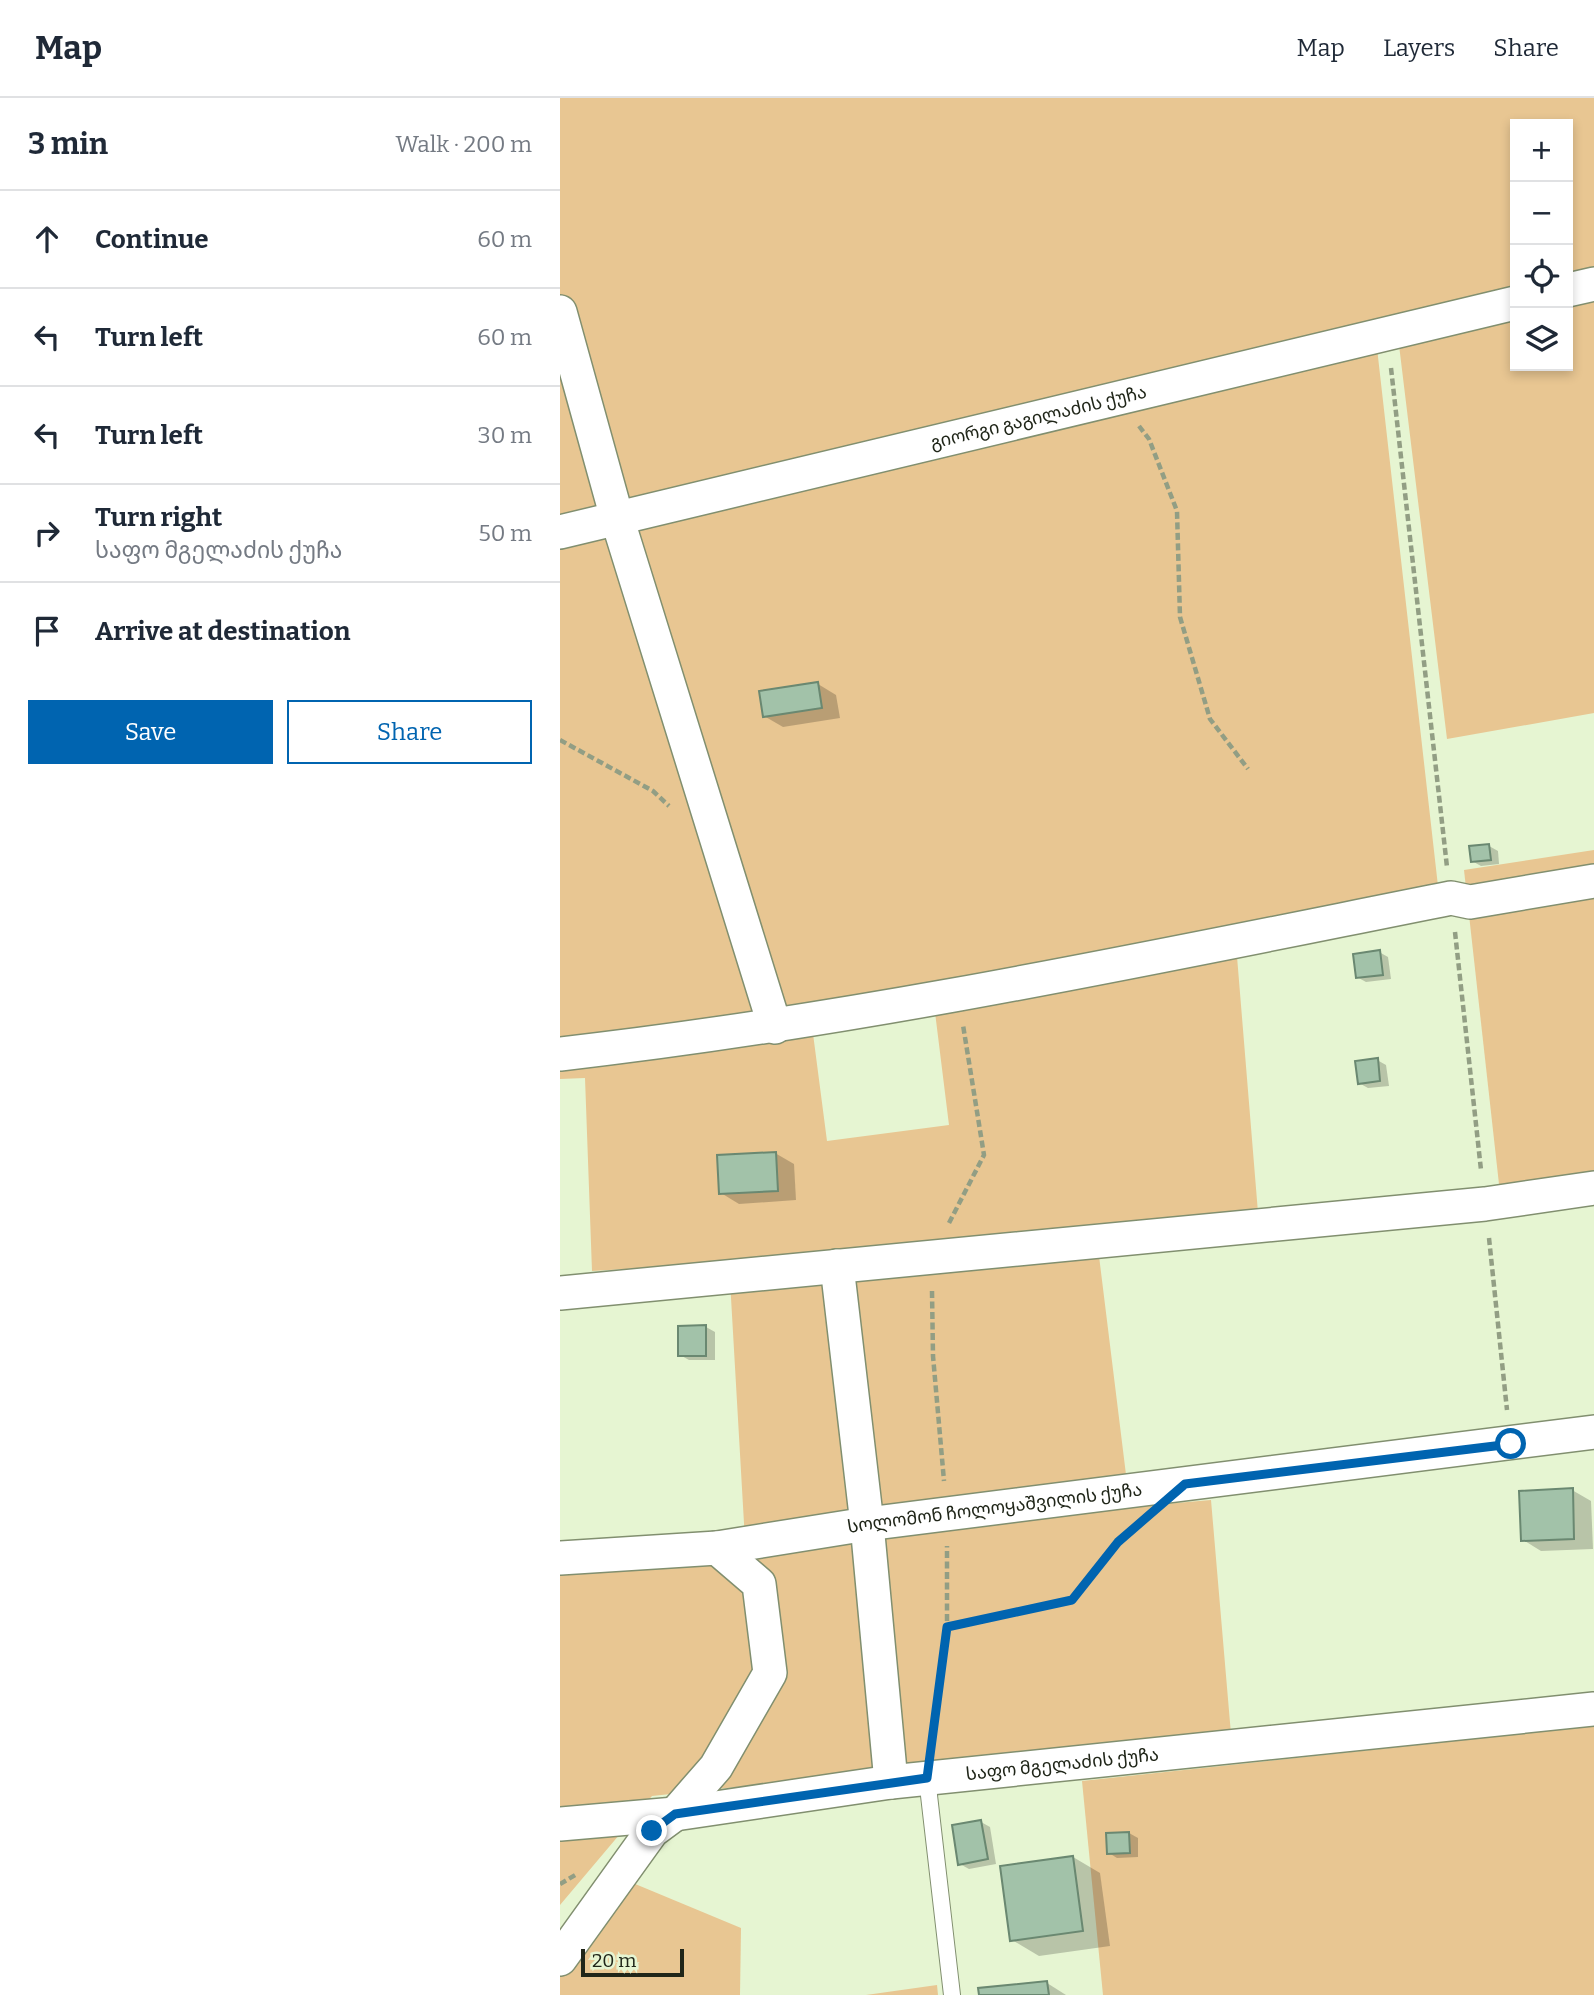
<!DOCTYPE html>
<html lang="en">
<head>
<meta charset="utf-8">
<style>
	body { margin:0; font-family:Bitter,"Noto Sans Georgian",serif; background:#f6f6f7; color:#1f2937 }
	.controls { position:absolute; right:21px; top:21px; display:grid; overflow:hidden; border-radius:0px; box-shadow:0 4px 10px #0003 }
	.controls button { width:63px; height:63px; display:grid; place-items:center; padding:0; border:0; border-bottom:2px solid #e0e1e3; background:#fff; color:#1f2937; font:35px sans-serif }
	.scale { position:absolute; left:21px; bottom:18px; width:103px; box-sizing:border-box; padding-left:7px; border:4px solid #202619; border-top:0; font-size:19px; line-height:24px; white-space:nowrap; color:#202619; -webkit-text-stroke:5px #e6f5d2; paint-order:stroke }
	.stop { position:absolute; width:21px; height:21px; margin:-16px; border:5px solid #0064b0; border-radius:50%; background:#fff }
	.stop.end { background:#0064b0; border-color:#fff; box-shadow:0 2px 7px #0008 }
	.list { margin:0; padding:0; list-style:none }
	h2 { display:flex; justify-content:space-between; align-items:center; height:91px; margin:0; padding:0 28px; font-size:30px }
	h2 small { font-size:23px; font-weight:400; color:#747a83 }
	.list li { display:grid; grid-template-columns:46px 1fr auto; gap:21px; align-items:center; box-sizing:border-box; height:98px; padding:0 28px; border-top:2px solid #e0e1e3 }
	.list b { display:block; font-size:26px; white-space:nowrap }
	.list p { margin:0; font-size:23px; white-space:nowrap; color:#747a83 }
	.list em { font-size:23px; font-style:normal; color:#747a83 }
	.actions { display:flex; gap:14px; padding:21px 28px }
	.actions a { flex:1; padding:16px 0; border:2px solid #0064b0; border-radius:0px; text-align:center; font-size:24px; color:#0064b0 }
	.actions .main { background:#0064b0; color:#fff }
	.icon { flex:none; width:38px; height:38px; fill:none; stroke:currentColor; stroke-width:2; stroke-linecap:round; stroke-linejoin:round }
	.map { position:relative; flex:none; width:1034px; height:1897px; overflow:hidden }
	header { display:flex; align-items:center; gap:42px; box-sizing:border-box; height:98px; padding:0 35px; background:#fff; border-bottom:2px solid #e0e1e3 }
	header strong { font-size:33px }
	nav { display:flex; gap:38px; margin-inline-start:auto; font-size:24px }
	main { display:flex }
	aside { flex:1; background:#fff }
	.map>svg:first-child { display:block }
</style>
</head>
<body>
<header>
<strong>Map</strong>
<nav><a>Map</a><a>Layers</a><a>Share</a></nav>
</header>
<main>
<aside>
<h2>3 min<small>Walk · 200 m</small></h2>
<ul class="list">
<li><svg class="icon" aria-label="ahead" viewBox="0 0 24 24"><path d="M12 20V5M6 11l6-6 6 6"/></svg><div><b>Continue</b></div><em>60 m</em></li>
<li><svg class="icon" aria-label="left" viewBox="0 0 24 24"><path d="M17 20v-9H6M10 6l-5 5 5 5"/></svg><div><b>Turn left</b></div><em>60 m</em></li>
<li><svg class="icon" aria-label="left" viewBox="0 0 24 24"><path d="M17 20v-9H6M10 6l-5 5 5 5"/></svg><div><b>Turn left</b></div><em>30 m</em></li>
<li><svg class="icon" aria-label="right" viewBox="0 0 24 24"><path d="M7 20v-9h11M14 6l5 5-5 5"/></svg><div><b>Turn right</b><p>საფო მგელაძის ქუჩა</p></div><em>50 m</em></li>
<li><svg class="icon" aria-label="arrive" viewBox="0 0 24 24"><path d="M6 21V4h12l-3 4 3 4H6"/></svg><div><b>Arrive at destination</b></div></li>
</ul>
<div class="actions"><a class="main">Save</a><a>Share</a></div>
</aside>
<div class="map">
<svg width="1034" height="1897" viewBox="0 0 1034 1897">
	<rect width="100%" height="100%" fill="#e6f5d2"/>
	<g fill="#e8c692" fill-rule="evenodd">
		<path d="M0 0H1034V174L1008 180V26H955V193L0 419Z"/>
		<path d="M1034 203V615L887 641 839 247 955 221V268H1008V209Z"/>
		<path d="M817 250 879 797 675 834 700 1139 539 1158 570 1409 651 1402 671 1636 92 1698 0 1807V1472L186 1460 169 1165 32 1173 25 980 0 981V448ZM372 890 389 1027 267 1043 249 905Z"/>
		<path d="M1034 752V1103L942 1113 904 772Z"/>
		<path d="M1034 1628V1897H543L522 1683Z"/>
		<path d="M68 1783 181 1830 180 1897H0V1878Z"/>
		<path d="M377 1887 378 1897H306Z"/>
	</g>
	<g fill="#0003">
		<path d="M258 586 276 597 280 620 223 629 204 618Z"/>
		<path d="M929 748 938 753 939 766 921 768 912 763Z"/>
		<path d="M819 854 828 859 831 881 806 884 797 879Z"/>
		<path d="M817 962 826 967 829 988 808 990 799 985Z"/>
		<path d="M215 1055 234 1066 236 1102 179 1106 161 1095Z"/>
		<path d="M146 1229 155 1234V1262H129L120 1257Z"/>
		<path d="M1012 1392 1031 1403 1033 1451 981 1453 963 1442Z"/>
		<path d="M421 1724 430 1729 436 1766 409 1771 400 1766Z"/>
		<path d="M569 1735 578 1740V1759L557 1760 549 1755Z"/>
		<path d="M513 1759 540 1775 550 1848 479 1858 452 1842Z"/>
		<path d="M487 1885 506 1897H421Z"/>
	</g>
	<g fill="#a2c2a9" stroke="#6a8871" stroke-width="2">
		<path d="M258 584 262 610 203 619 199 593Z"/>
		<path d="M929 746 931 762 911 764 909 748Z"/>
		<path d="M820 852 823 877 796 880 793 856Z"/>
		<path d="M818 960 820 983 798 986 795 963Z"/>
		<path d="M216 1054 218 1093 159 1096 157 1057Z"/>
		<path d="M146 1227V1258H118V1228Z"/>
		<path d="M1013 1390 1014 1441 961 1443 959 1393Z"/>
		<path d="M421 1722 428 1761 398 1767 392 1727Z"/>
		<path d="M569 1734 570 1755 547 1756 546 1735Z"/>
		<path d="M513 1758 523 1833 450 1843 440 1768Z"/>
		<path d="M487 1883 489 1897H419L418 1890Z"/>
	</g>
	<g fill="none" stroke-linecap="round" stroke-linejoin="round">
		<g stroke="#818f6f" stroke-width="18">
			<path id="lane" d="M367 1680 392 1897"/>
		</g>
		<g stroke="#818f6f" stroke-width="36">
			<g id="street">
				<path d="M1008 192 1034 186"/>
				<path d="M0 214 57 420 215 929"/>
				<path id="s1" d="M0 434 955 205"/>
				<path d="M0 956C300 922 595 859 891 800L910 804 1034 783"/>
				<path d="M277 1168 307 1426 331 1684"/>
				<path d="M0 1195 925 1106 1034 1090"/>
				<path id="s2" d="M0 1460 157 1450 307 1426 1034 1334"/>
				<path id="s3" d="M0 1726 115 1716 331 1684 1034 1611"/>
				<path d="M0 1861 92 1733 115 1716 156 1669 210 1575 199 1486 157 1450"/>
			</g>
		</g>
		<g stroke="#929e84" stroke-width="4.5" stroke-dasharray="7 3.5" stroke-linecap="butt">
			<path d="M831 270 887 769"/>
			<path d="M579 328 589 341 617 413 620 519 650 621 688 671"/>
			<path d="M0 642 93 693 109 708"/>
			<path d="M895 834 921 1072"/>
			<path d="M389 1125 424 1057 403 927"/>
			<path d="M929 1140 947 1312"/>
			<path d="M372 1193 373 1258 384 1383"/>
			<path d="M387 1529 512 1501 558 1444 577 1428"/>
			<path d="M371 1648 387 1529V1448"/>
			<path d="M0 1786 17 1776"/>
		</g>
		<use href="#lane" stroke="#fff" stroke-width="16"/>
		<use href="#street" stroke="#fff" stroke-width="33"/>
	</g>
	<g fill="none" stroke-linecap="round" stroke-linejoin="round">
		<path stroke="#0064b0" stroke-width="9" d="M92 1733 115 1716 367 1680 387 1529 512 1502 558 1444 625 1386 951 1346"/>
	</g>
	<g text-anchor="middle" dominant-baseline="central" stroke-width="5" stroke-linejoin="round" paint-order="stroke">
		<g font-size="18" fill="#202619" stroke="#e6f5d2">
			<text stroke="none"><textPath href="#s1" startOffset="492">გიორგი გაგილაძის ქუჩა</textPath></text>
			<text stroke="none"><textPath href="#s2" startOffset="438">სოლომონ ჩოლოყაშვილის ქუჩა</textPath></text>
			<text stroke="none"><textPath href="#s3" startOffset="506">საფო მგელაძის ქუჩა</textPath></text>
		</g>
	</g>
</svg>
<div class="controls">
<button>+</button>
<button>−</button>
<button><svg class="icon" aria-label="locate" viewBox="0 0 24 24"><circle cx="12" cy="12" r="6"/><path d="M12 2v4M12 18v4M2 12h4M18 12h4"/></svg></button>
<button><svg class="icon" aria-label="layers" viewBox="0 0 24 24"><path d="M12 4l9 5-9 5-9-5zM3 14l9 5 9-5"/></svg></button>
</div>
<div class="scale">20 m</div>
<div class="stop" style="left:951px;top:1346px"></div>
<div class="stop end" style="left:92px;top:1733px"></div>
</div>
</main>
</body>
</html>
